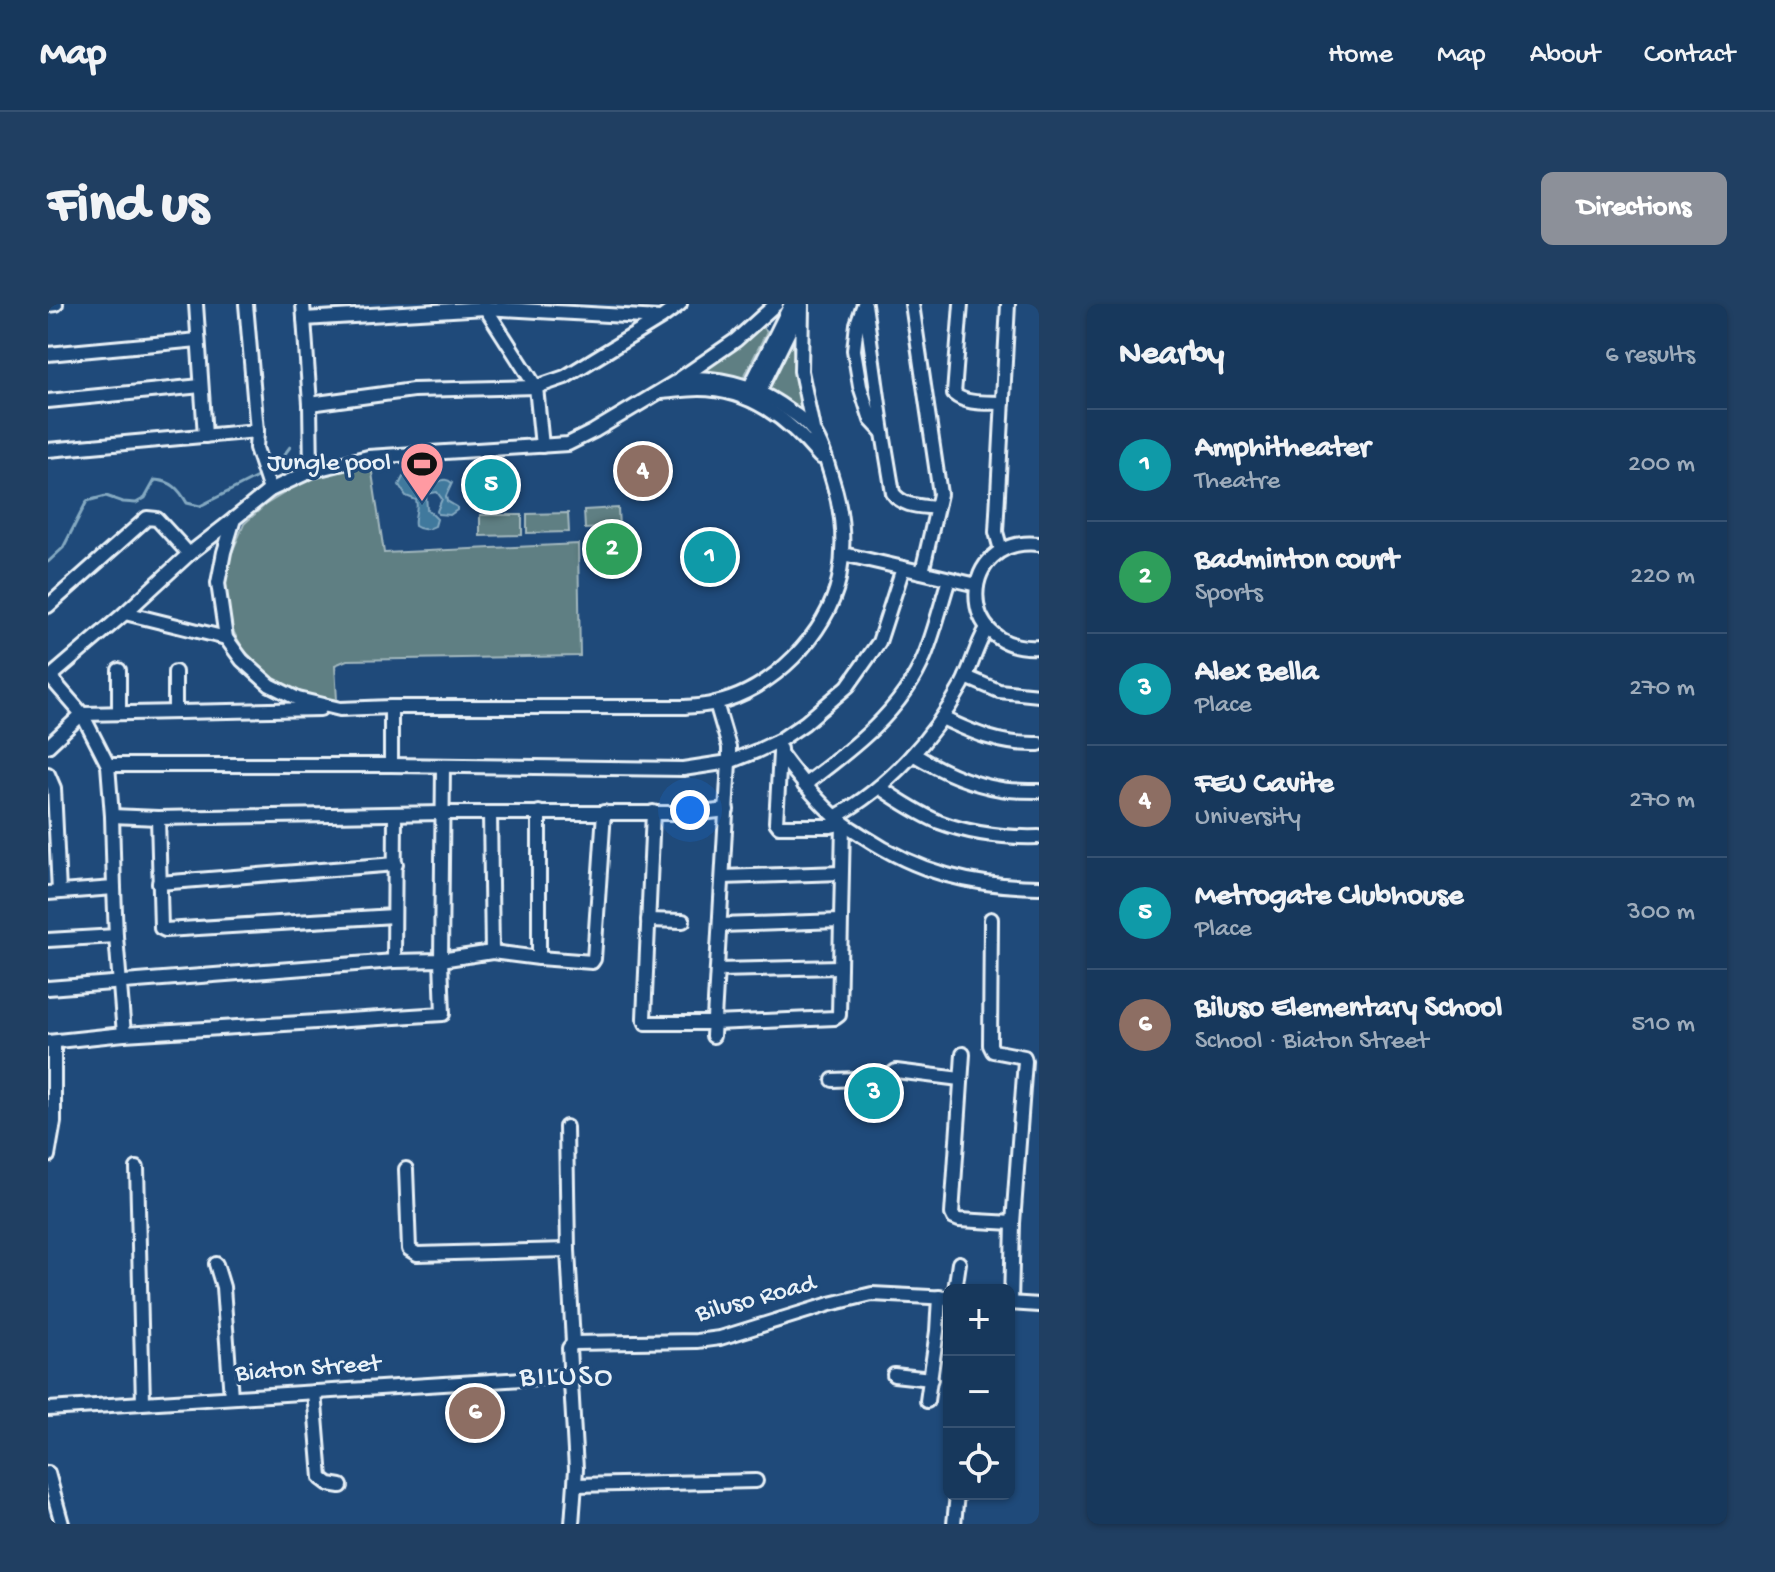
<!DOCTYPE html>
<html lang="en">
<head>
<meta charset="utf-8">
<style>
	body { margin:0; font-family:"Gochi Hand",sans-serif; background:#203f62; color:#f1f3f6 }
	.controls { position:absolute; right:24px; bottom:24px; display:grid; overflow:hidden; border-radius:12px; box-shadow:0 2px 6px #0004 }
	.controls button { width:72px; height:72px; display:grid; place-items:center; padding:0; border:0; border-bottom:2px solid #365272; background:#17385c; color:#f1f3f6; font:40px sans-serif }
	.you { position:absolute; left:642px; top:506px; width:28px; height:28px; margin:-20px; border:6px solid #fff; border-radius:50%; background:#1a73e8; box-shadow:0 0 0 12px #1a73e833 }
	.badge { display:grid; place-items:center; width:52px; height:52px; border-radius:50%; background:#8c9099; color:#fff; font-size:26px; font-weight:700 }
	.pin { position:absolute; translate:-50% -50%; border:4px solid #fff; box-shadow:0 2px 8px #0006 }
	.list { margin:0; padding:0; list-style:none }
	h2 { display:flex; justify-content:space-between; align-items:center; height:104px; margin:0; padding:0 32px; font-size:34px }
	h2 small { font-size:26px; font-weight:400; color:#9eacbb }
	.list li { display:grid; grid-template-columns:52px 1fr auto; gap:24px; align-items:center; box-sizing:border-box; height:112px; padding:0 32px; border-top:2px solid #365272 }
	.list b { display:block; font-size:30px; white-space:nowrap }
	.list p { margin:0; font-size:26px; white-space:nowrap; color:#9eacbb }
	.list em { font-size:26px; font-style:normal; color:#9eacbb }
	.icon { flex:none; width:44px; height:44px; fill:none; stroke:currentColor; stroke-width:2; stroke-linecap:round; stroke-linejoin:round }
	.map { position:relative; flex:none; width:991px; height:1220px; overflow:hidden; border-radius:12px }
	header { display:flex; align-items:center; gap:48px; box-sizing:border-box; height:112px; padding:0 40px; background:#17385c; border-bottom:2px solid #365272 }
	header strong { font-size:38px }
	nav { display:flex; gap:44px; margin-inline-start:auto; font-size:28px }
	.intro { display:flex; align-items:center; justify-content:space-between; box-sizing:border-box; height:192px; padding:0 48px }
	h1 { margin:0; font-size:56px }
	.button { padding:20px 36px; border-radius:12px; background:#8c9099; color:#fff; font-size:28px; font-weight:700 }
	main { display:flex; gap:48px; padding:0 48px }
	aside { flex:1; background:#17385c; border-radius:12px; box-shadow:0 2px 6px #0004 }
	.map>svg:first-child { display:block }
</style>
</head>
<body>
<header>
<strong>Map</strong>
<nav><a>Home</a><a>Map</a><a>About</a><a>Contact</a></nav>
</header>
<div class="intro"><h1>Find us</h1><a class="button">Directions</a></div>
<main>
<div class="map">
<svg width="991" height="1220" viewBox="0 0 991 1220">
	<rect width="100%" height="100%" fill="#1f4a7a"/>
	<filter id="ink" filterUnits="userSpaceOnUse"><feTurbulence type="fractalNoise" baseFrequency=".0125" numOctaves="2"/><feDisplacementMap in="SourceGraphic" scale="16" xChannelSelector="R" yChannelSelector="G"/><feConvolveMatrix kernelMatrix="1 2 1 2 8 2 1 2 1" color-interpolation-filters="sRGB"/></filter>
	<g filter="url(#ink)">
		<g fill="#5e7f83" stroke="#a3b8be" stroke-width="2">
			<path d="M715 23 719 27 694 77 656 71 657 64 709 25Z"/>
			<path d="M738 39H743C748 48 746 60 747 71 748 82 753 92 753 104L747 106 716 82Z"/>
			<path d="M323 162 336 249 530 240 532 352 299 356 287 361 289 396 259 392 226 376 195 345 184 325 175 279 182 253 196 220 217 201 256 177 283 168Z"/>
			<path d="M570 204 571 223 537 225 536 206Z"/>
			<path d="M520 209 521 228 479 229V210Z"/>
			<path d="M432 211H474V231L432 232Z"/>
		</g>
		<path fill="#41799d" stroke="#84a9c1" stroke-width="2" d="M370 170 376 172 385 180C392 178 397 172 404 179L398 192 399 197 409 203V206L402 211 390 210 389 207 394 195 389 188 378 190 379 205 389 215 387 222C380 226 374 227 367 222 365 212 371 206 368 196L358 192 351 181 355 173 360 171Z"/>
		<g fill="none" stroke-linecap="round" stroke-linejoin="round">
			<g stroke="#84a9c1" stroke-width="3">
				<path d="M221 167 227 163 242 143"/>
				<path d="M0 258 15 244 39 197 58 192 75 198 88 199 97 194 107 176C124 177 131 185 139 199L152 202 215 170"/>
			</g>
			<g stroke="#e8f1f8" stroke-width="18">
				<g id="minor">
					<path d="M148 0 157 132"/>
					<path d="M255 0 262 100 263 167"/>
					<path d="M435 0 488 83 494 142"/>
					<path d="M816 0 809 20 806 46 812 82 823 116 835 129 817 0"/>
					<path d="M864 0 892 190 874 268"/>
					<path d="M913 0 906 90C919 101 939 98 955 99"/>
					<path d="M0 1 8 0"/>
					<path d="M754 1 753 67 765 125"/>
					<path d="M256 15 437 4 612 14"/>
					<path d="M0 50 150 36"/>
					<path d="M633 74 688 36 728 0"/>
					<path d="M646 74C685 75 710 84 742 107 750 112 759 119 765 127 775 141 780 162 785 178 795 210 797 243 791 275 779 331 723 387 667 399 657 402 647 402 637 403H343L292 405 250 395 222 381 194 356 178 334 170 279 176 248 186 215 222 186 263 167 320 153 520 140 546 127 631 76Z"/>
					<path d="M700 87 743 0"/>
					<path d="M613 88C626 87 638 85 651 85 702 85 740 115 772 153"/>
					<path d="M708 94 751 7"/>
					<path d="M0 97 153 82"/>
					<path d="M262 100 365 86 488 83 517 73 613 14 632 0"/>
					<path d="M209 127 208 144 222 186"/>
					<path d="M835 129 845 189C855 203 873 202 888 204"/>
					<path d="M0 146 209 127 198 0"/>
					<path d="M991 240C909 231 906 349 991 343"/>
					<path d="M953 246 948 228 960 0"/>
					<path d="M795 250 929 281"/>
					<path d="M0 302 99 214 109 215 141 250"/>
					<path d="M77 309 178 334"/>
					<path d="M71 366V408"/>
					<path d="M127 368V407"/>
					<path d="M918 373 951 387 991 391"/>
					<path d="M0 375 77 309 141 250 186 215"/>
					<path d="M894 414C928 430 953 441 991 440"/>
					<path d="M0 442 34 410 272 405"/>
					<path d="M732 445V449C749 472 767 495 789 514 797 521 806 526 815 532 871 569 924 582 991 583"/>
					<path d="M865 450C893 467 921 480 953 485 965 487 979 487 991 487"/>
					<path d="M60 461H343L635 465 681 458 709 447 732 436 757 419 800 382 831 338 855 264"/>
					<path d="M343 461V403"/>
					<path d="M0 470 6 484 11 588"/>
					<path d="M756 481C803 446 855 407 877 351 887 326 893 300 901 275"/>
					<path d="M831 483C850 496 870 509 891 518 923 530 957 534 991 533"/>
					<path d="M491 508V654"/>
					<path d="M605 508 596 714 598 719H666L787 714 791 711 795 519 783 522H731L728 518 732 449"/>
					<path d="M442 509 444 648"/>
					<path d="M64 512 110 514 395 509H653L679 506"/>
					<path d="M787 513C841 483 885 434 914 381 924 362 928 342 939 324"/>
					<path d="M110 514 113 624 117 626 346 612"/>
					<path d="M675 573 793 569"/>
					<path d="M111 579 348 560"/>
					<path d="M66 584 68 632 76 730"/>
					<path d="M0 589 66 584 64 512 60 461 34 410 2 373"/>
					<path d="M943 615 942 741 945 747 976 753 977 757 965 919 963 999"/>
					<path d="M600 616 635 617"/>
					<path d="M672 621 792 617"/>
					<path d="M0 636 68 632"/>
					<path d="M346 657 347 511"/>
					<path d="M669 666 792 663"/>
					<path d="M0 684 346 657 393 656 444 648 491 654 544 658 546 655 556 508"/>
					<path d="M665 732 681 458V443L668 399"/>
					<path d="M0 738 76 730 395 710 393 656 395 462"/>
					<path d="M915 750 904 910 906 914 911 916 965 919"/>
					<path d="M785 776 833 774 840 773 848 767 912 775"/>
					<path d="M518 823 520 946 525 1039 521 1044 528 1165 524 1220"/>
					<path d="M0 852 6 818V738"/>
					<path d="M89 864 95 1098"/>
					<path d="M358 865 361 945 369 950 520 946"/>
					<path d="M168 960 175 983 183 1093"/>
					<path d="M907 986 911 959"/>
					<path d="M961 999 991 1001"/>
					<path d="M525 1039 649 1037 672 1034 782 1000 824 990 901 994"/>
					<path d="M846 1071 883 1075"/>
					<path d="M266 1088 273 1174 281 1180 293 1182"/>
					<path d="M879 1097 889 1027 891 993"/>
					<path d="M0 1105 522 1072"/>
					<path d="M0 1169 14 1220"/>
					<path d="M527 1181 708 1177"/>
					<path d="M906 1220 909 1190"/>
				</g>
			</g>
			<use href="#minor" stroke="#1f4a7a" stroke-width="12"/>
		</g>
	</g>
	<defs>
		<g id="stadium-pin" transform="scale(2.3)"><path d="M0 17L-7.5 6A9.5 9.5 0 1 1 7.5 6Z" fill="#ff9aa2" stroke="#1f4a7a"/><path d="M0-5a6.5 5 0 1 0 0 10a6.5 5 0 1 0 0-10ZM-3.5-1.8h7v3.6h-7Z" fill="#111"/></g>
	</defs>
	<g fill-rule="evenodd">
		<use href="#stadium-pin" x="374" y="160"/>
	</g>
	<g text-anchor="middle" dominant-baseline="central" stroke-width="7" stroke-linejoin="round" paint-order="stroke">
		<g font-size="26" fill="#e8f1f8" stroke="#1f4a7a" text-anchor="end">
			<text x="343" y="160">Jungle pool</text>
		</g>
		<g font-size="26" fill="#e8f1f8" stroke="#1f4a7a">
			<text transform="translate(708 996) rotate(-15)">Biluso Road</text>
			<text transform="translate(260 1066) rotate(-4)">Biaton Street</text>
		</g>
		<g font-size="30" letter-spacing="2" fill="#e8f1f8" stroke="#1f4a7a">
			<text x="519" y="1074">BILUSO</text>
		</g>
	</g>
</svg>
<div class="controls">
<button>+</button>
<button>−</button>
<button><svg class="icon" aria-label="locate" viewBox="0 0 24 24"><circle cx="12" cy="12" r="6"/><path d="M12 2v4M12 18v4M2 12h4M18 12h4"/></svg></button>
</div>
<div class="you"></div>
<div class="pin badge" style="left:662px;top:253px;background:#0f9aa8">1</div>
<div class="pin badge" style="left:564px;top:245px;background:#2e9e5b">2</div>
<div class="pin badge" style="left:826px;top:789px;background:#0f9aa8">3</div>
<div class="pin badge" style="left:595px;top:167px;background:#8d6e63">4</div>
<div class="pin badge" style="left:443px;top:181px;background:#0f9aa8">5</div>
<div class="pin badge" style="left:427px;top:1109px;background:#8d6e63">6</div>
</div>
<aside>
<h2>Nearby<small>6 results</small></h2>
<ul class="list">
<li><span class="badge" style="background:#0f9aa8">1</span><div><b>Amphitheater</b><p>Theatre</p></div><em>200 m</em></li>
<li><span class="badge" style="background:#2e9e5b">2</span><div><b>Badminton court</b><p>Sports</p></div><em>220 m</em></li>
<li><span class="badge" style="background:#0f9aa8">3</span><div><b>Alex Bella</b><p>Place</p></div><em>270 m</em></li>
<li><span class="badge" style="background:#8d6e63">4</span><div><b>FEU Cavite</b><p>University</p></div><em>270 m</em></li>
<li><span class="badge" style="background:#0f9aa8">5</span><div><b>Metrogate Clubhouse</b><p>Place</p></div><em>300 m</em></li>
<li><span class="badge" style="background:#8d6e63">6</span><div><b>Biluso Elementary School</b><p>School · Biaton Street</p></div><em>510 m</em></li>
</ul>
</aside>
</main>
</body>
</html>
